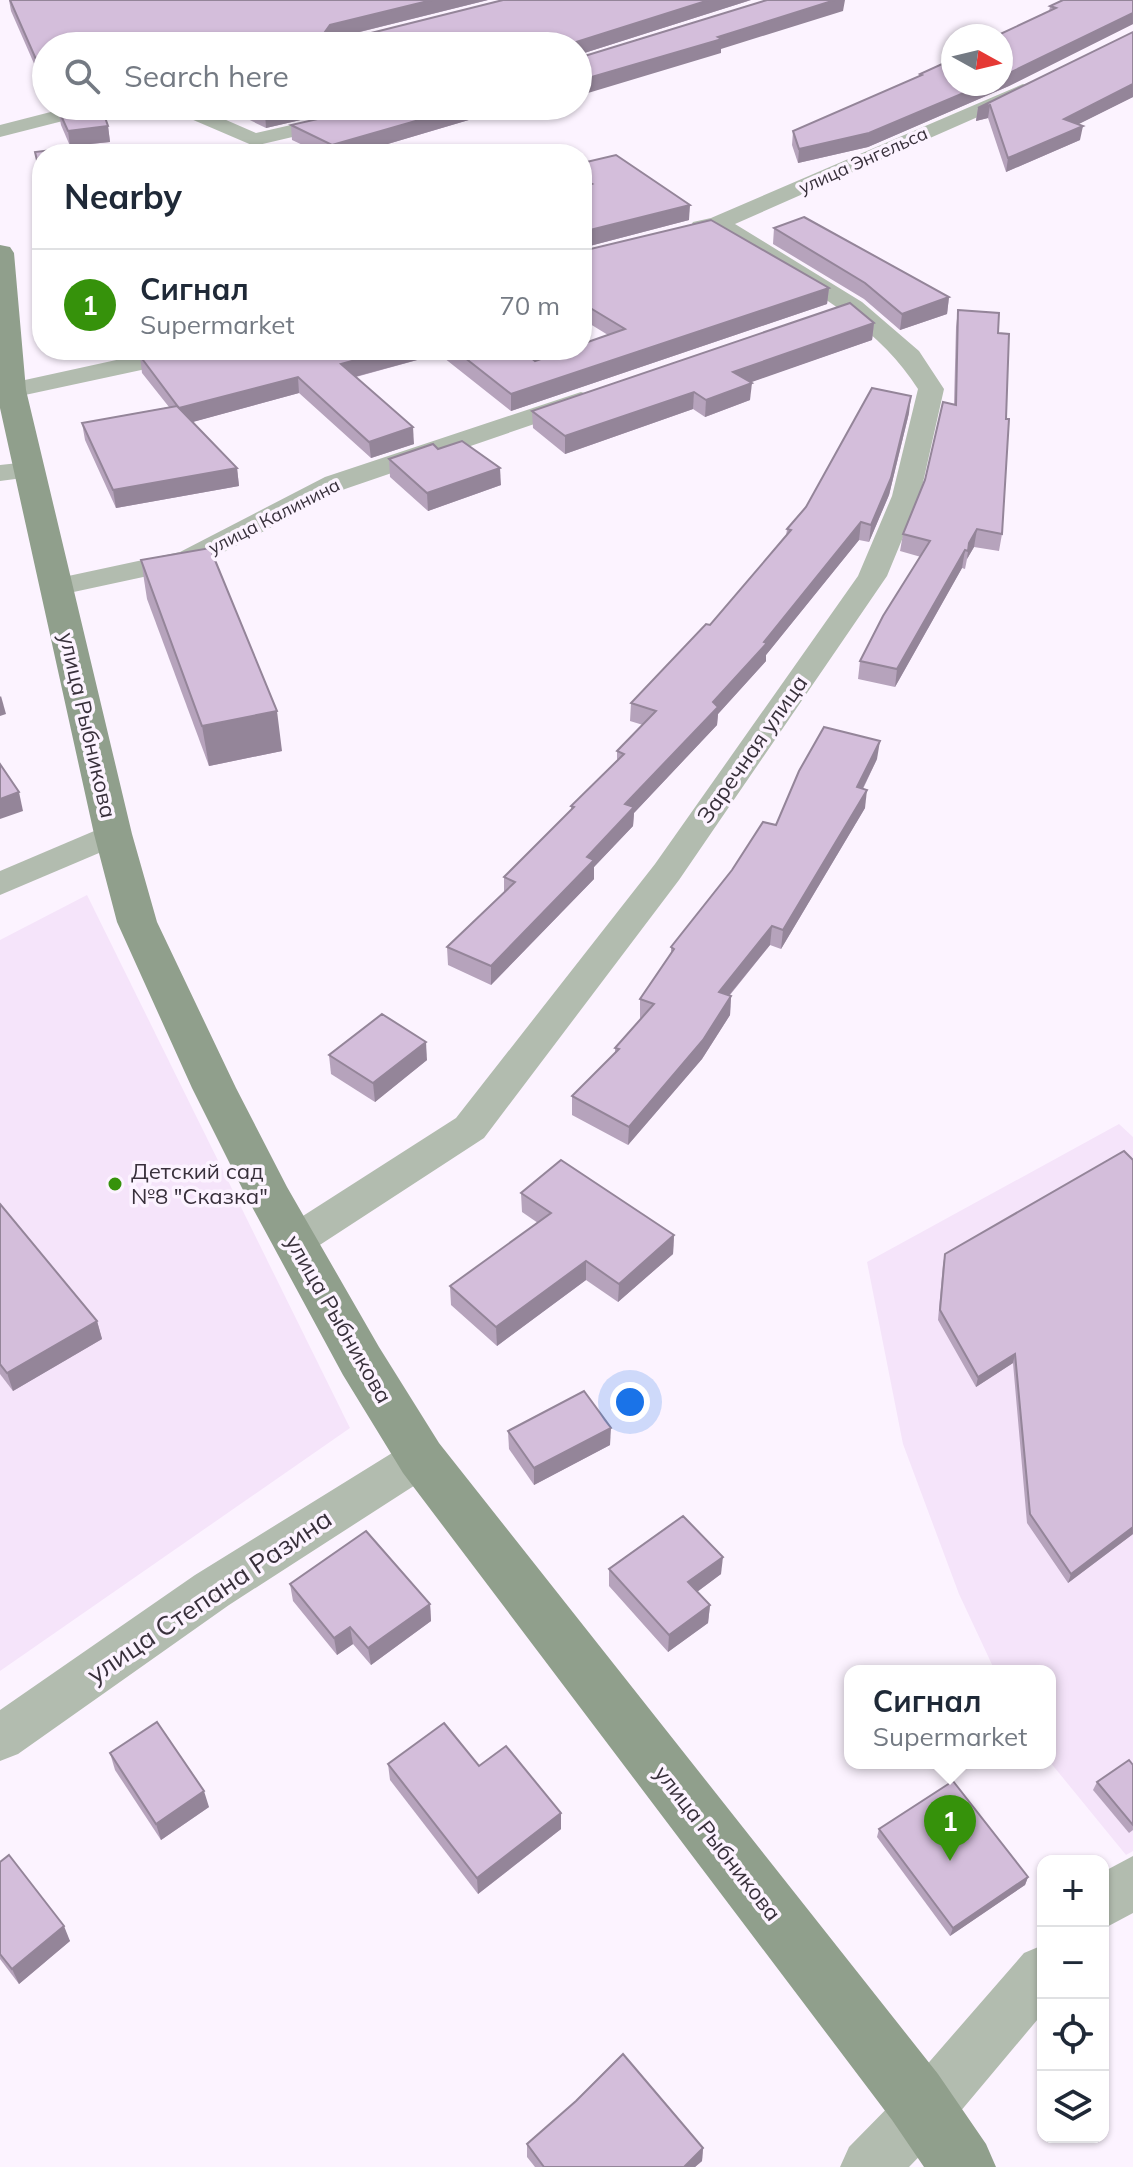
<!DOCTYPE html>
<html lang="en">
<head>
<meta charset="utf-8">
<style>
	body { margin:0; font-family:Mulish,sans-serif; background:#f6f6f7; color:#1f2937 }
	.controls { position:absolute; right:24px; bottom:24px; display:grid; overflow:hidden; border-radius:16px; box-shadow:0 2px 6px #0004 }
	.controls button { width:72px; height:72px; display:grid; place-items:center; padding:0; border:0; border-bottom:2px solid #e0e1e3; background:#fff; color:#1f2937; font:40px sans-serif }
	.compass { position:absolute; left:941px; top:24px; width:72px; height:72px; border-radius:50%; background:#fff; box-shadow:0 2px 6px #0004; rotate:98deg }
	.you { position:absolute; left:630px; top:1402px; width:28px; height:28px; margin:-20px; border:6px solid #fff; border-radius:50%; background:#1a73e8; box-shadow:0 0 0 12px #1a73e833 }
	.badge { display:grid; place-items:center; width:52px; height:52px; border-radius:50%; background:#36920b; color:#fff; font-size:26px; font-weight:700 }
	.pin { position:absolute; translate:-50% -66px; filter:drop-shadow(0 2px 4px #0008) }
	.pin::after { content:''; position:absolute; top:42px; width:28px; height:24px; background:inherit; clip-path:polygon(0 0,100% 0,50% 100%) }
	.popup { position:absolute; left:844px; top:1665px; width:212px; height:104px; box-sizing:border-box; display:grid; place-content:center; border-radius:16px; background:#fff; filter:drop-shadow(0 2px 6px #0005); font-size:26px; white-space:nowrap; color:#747a83 }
	.popup b { font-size:30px; color:#1f2937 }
	.popup::after { content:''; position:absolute; left:50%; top:100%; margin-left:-16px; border:16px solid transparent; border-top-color:#fff }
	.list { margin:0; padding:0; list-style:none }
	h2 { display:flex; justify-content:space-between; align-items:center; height:104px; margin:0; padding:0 32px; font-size:34px }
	h2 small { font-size:26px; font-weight:400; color:#747a83 }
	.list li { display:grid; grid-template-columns:52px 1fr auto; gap:24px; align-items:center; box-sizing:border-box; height:112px; padding:0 32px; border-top:2px solid #e0e1e3 }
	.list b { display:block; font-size:30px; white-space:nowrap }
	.list p { margin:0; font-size:26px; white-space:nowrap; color:#747a83 }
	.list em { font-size:26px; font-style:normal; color:#747a83 }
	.icon { flex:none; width:44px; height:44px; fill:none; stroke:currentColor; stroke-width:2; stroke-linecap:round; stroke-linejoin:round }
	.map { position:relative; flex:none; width:1133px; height:2167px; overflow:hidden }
	.search { position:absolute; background:#fff; box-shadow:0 2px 6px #0004; left:32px; top:32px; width:560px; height:88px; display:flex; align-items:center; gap:20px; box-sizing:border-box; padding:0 28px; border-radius:44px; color:#747a83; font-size:30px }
	.panel { position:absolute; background:#fff; box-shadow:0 2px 6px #0004; left:32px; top:144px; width:560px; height:216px; border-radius:32px }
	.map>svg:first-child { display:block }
</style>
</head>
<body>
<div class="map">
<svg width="1133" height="2167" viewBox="0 0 1133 2167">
	<rect width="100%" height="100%" fill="#fcf3ff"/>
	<g fill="#f5e4fa">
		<path d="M87 895 350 1428 0 1671V940Z"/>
		<path d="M1119 1124 1133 1137V1851L1126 1855 1050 1762V1671H995L959 1594 903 1444 867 1262Z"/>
	</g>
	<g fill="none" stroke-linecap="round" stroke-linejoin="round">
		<g fill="#b2bcaf" fill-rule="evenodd">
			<path d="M1023 84 1033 90 1030 94 735 224 862 302 919 351 944 389 920 496 887 576 679 880 484 1138 309 1252 295 1257 281 1252 275 1241 281 1230 456 1118 655 864 858 576 892 496 918 389C872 316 786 276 714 231L701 234 693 232 690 227 693 222 711 218Z"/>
			<path d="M74 106H109L106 110 0 137V125Z"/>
			<path d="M167 106H194L256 133 374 106H411L408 110 254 146 170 110Z"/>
			<path d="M162 350H210L206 355 197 358 11 398 0 393 2 385Z"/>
			<path d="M581 392 590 395 594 400 590 405 345 489 199 565 55 596 45 593 40 587 45 581 180 552 325 477Z"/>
			<path d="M28 462 38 464 42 470 38 476 0 481V465Z"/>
			<path d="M113 823 125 826 130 834 125 842 0 895V871Z"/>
			<path d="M421 1439 437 1445 443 1458 437 1471 229 1605 18 1754 0 1761V1710L195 1575 405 1445Z"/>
			<path d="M1133 1856V1913L1103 1929V1872Z"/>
			<path d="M1043 1945V2013L944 2131 909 2167H840L849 2147 904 2091 1024 1953Z"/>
		</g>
		<path fill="#909f8c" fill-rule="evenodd" d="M0 245 10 247 14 253 26 390 132 834 157 922 236 1088 287 1187 379 1347 439 1443 938 2074 986 2144 996 2167H924L892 2120 403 1473 343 1375 244 1192 192 1088 117 922 94 834 0 408Z"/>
	</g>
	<g fill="#b6a3bc">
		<path d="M9 0H488L348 35H363L751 0 578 55V46H46V91L11 11Z"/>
		<path d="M1133 0V24L1009 86 868 147 798 163 792 145 793 131 920 76V74L1049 12 1050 6Z"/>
		<path d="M1133 32V97L1078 124 1080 140 1006 172 988 118 976 121 978 108Z"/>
		<path d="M221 106H361L266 128Z"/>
		<path d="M375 106H543L496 118 489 114 354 154H322L292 140 291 125Z"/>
		<path d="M58 109 108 126 110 142 70 146 61 125Z"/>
		<path d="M582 163 689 220 582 248Z"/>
		<path d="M774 228 949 297 947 314 900 330 864 299 773 244Z"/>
		<path d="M582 251 829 288 827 304 511 411 439 354 356 377 414 444 371 458 299 393 192 422 237 468 239 486 116 508 85 440 82 423 169 407 142 373 140 356 167 350H522L535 361 608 335 582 319Z"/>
		<path d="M958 310 998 333 1002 534 999 551 974 547 967 559 965 569 962 568 895 687 858 679 860 661 921 557 900 551 903 534 954 404 956 327Z"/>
		<path d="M874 323 872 340 750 382V400L705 417 693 409 565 454 533 428 532 411Z"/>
		<path d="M909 413 889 495 869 542 859 540 766 655V661L718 714 717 725 634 813 633 826 594 867V879L491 985 448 965 447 947 504 892V877L571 811V806L617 760V751L643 725 630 721 631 703 710 625 786 536 787 529Z"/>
		<path d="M438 449 501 485 428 511 390 477 389 459Z"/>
		<path d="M141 560 282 751 209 766 147 599Z"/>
		<path d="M877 759 863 789 865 808 781 949 770 945 730 995 731 996 730 1015 702 1059 628 1145 572 1115V1096L615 1053V1048L641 1019 640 1018V999L671 954V947L776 825Z"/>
		<path d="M329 1055 427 1060 375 1102 331 1074Z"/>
		<path d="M1133 1160V1534L1068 1583 1027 1523 1013 1363 976 1387 938 1320 943 1264 945 1254Z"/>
		<path d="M521 1193 674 1235 673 1254 618 1302 586 1280 497 1346 451 1305 450 1286 538 1223 522 1212Z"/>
		<path d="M0 1204 97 1321 102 1339 13 1391 0 1374Z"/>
		<path d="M508 1431 610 1445 534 1485 509 1449Z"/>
		<path d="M609 1569 721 1574 697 1592 710 1605 708 1623 668 1652 609 1586Z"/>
		<path d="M290 1584 430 1604 431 1621 371 1665 353 1644 337 1655 293 1601Z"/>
		<path d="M110 1753 209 1807 161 1840 115 1770Z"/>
		<path d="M388 1764 479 1766 561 1829 478 1894 390 1780Z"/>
		<path d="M1133 1765V1830L1129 1833 1093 1790 1097 1782Z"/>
		<path d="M879 1829 1028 1877 1025 1885 950 1936 877 1837Z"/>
		<path d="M0 1862 70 1941 19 1984 0 1959Z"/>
		<path d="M527 2144 703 2148 702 2161 695 2167H535L527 2157Z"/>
	</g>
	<g fill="#948599">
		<path d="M432 0H488L331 39 325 32 330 25Z"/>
		<path d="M709 0H751L578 55V46H575L576 42Z"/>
		<path d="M830 0H845L843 11 721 49V53L578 96V81Z"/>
		<path d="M1133 13V24L1009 86 868 147 798 163 799 149 985 84H1001V77Z"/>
		<path d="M1133 84V97L1061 133 1064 119Z"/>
		<path d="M990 105 988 118 976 121 978 108Z"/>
		<path d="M295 106H361L266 128 265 113Z"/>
		<path d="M468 106H489V114L354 154H333L332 145Z"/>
		<path d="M496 106H543L496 118Z"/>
		<path d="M108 126 110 142 70 146 68 131Z"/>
		<path d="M1083 126 1080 140 1006 172 1008 158Z"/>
		<path d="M690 205 689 220 582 248V232Z"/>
		<path d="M829 288 827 304 511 411V394Z"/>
		<path d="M949 297 947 314 900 330 902 314Z"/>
		<path d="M874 323 872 340 732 389 733 372Z"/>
		<path d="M86 350H126V352L88 357Z"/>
		<path d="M128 350H148L128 354Z"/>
		<path d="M392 350H439V354L343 380 341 364Z"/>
		<path d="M298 377 299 393 182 425 179 408Z"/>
		<path d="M752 383 750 400 705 417 706 400Z"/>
		<path d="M694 392 693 409 565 454V436Z"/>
		<path d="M911 396 909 413 889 495 869 542 871 525Z"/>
		<path d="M413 427 414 444 371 458 369 442Z"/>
		<path d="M237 468 239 486 116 508 113 490Z"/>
		<path d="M500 468 501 485 428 511 427 493Z"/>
		<path d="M861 522 859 540 766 655V661L718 714 717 725 634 813 633 826 594 867V879L491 985V966L587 857 625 804 713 702Z"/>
		<path d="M977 529 974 547 967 559 969 543Z"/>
		<path d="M965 550 962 568 895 687 897 669Z"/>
		<path d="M1 696 6 714 0 716V697Z"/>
		<path d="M277 711 282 751 209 766 202 726Z"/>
		<path d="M880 741 877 759 854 806 857 787Z"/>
		<path d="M867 790 865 808 781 949 783 930Z"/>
		<path d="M19 792 23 811 0 819V799Z"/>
		<path d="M772 926 770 945 717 1010 719 992Z"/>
		<path d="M731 996 730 1015 702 1059 628 1145 629 1127Z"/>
		<path d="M426 1042 427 1060 375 1102 373 1083Z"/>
		<path d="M674 1235 673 1254 618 1302 619 1284Z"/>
		<path d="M586 1261V1280L497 1346 496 1327Z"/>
		<path d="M97 1321 102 1339 13 1391 7 1373Z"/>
		<path d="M1015 1354 1013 1363 976 1387 978 1377Z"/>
		<path d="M611 1428 610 1445 534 1485V1468Z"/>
		<path d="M1133 1527V1534L1068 1583 1071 1574Z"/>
		<path d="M723 1557 721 1574 686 1600 688 1582Z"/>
		<path d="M430 1604 431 1621 371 1665 368 1648Z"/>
		<path d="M710 1605 708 1623 668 1652 669 1635Z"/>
		<path d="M350 1627 353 1644 337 1655 334 1638Z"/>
		<path d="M204 1791 209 1807 161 1840 156 1824Z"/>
		<path d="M561 1813V1829L478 1894 477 1878Z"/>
		<path d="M1028 1877 1025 1885 950 1936 953 1928Z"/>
		<path d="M64 1926 70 1941 19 1984 12 1969Z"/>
		<path d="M703 2148 702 2161 695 2167H684Z"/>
	</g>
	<g fill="#d4bedb" stroke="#948599" stroke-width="2">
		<path d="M10 0H432L330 25 325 32 328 35H363L503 0H709L576 42 575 46H84L79 42 81 46H46V82Z"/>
		<path d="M767 0H835L718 37 722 39 578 81V58Z"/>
		<path d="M1063 0H1133V13L1001 77V36H996L1056 8 1050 6Z"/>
		<path d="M1133 32V84L1064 119 1083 126 1008 158 990 105 978 108Z"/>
		<path d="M953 59V84H985L869 133 799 149 793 131 922 75 920 74Z"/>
		<path d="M72 106H101L108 126 68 131 58 109Z"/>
		<path d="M250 106H295L265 113Z"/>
		<path d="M375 106H468L332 145 291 125Z"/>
		<path d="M68 148 75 154H42V181L35 152Z"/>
		<path d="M616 155 690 205 582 232V188L592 184 582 179V163Z"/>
		<path d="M804 217 949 297 902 314 865 283 774 228Z"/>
		<path d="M711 220 829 288 511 394 455 350H522L535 361 566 350H582V344L625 329 582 303V251Z"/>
		<path d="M850 303 874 323 733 372 752 383 706 400 694 392 565 436 532 411Z"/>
		<path d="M958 310 999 313 998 333 1009 334 1006 419H1009L1002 534 977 529 969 543 968 551 965 550 897 669 860 661 883 616 930 541 903 534 925 480 943 402 956 405Z"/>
		<path d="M167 350H392L341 364 413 427 369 442 298 377 179 408 140 356Z"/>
		<path d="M872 388 911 396 891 478 871 525 861 522 764 642 767 643 713 702 718 707 625 804 634 807 587 857 594 860 491 966 447 947 515 882 504 877 574 807 571 806 624 754 617 751 656 711 631 703 706 624 710 625 791 530 787 529 806 507Z"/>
		<path d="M177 406 237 468 113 490 82 423Z"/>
		<path d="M462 441 500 468 427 493 389 459 433 444 438 449Z"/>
		<path d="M210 548 277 711 202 726 141 560Z"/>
		<path d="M824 727 880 741 857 787 867 790 783 930 772 926 719 992 731 996 703 1040 629 1127 572 1096 619 1049 615 1048 654 1004 640 999 674 949 671 947 732 870 763 822 776 825 799 771Z"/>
		<path d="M0 764 19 792 0 799Z"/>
		<path d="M382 1014 426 1042 373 1083 329 1055Z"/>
		<path d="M1124 1151 1133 1160V1527L1071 1574 1030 1514 1015 1354 978 1377 940 1310 945 1254Z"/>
		<path d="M561 1160 674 1235 619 1284 586 1261 496 1327 450 1286 551 1213 521 1193Z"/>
		<path d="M0 1204 97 1321 7 1373 0 1364Z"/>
		<path d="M584 1391 611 1428 534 1468 508 1431Z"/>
		<path d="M683 1516 723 1557 688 1582 710 1605 669 1635 609 1569Z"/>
		<path d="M366 1531 430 1604 368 1648 350 1627 334 1638 290 1584Z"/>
		<path d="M157 1722 204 1791 156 1824 110 1753Z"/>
		<path d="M444 1723 479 1766 506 1746 561 1813 477 1878 388 1764Z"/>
		<path d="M1129 1760 1133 1765V1825L1097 1782Z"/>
		<path d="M953 1781 1028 1877 953 1928 879 1829Z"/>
		<path d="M9 1855 64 1926 12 1969 0 1954V1862Z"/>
		<path d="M623 2054 703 2148 684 2167H544L527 2144 576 2101Z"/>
	</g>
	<circle fill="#36920b" stroke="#fcf3ff" stroke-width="3" cx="115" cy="1184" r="8"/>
	<g text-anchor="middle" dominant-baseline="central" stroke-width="7" stroke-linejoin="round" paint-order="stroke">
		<g font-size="18" fill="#38303b" stroke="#fcf3ff">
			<text transform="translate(863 160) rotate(-24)">улица Энгельса</text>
			<text transform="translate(274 516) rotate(-27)">улица Калинина</text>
		</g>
		<g font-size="22" fill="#38303b" stroke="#fcf3ff">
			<text transform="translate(88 725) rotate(77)">улица Рыбникова</text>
			<text transform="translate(752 749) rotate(-55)">Заречная улица</text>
			<text transform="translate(339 1319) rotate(60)">улица Рыбникова</text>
			<text transform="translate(718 1843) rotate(52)">улица Рыбникова</text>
		</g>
		<g font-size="22" fill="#38303b" stroke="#fcf3ff" text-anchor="start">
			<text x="131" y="1171">Детский сад<tspan x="131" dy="25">№8 "Сказка"</tspan></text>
		</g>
		<g font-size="26" fill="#38303b" stroke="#fcf3ff">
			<text transform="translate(209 1596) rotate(-34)">улица Степана Разина</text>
		</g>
	</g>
</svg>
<div class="controls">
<button>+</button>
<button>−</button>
<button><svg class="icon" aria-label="locate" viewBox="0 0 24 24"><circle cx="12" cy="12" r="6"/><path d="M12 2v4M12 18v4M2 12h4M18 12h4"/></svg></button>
<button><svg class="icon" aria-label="layers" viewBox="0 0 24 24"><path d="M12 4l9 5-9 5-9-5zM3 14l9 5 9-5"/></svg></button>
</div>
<svg class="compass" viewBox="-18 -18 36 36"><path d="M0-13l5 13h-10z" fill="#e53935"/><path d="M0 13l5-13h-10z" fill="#747a83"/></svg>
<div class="you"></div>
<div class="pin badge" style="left:950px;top:1861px">1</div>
<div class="popup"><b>Сигнал</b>Supermarket</div>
<div class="search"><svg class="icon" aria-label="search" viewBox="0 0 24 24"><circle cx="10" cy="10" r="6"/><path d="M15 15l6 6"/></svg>Search here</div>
<section class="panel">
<h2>Nearby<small></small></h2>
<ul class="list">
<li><span class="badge">1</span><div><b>Сигнал</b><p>Supermarket</p></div><em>70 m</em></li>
</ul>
</section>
</div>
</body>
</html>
